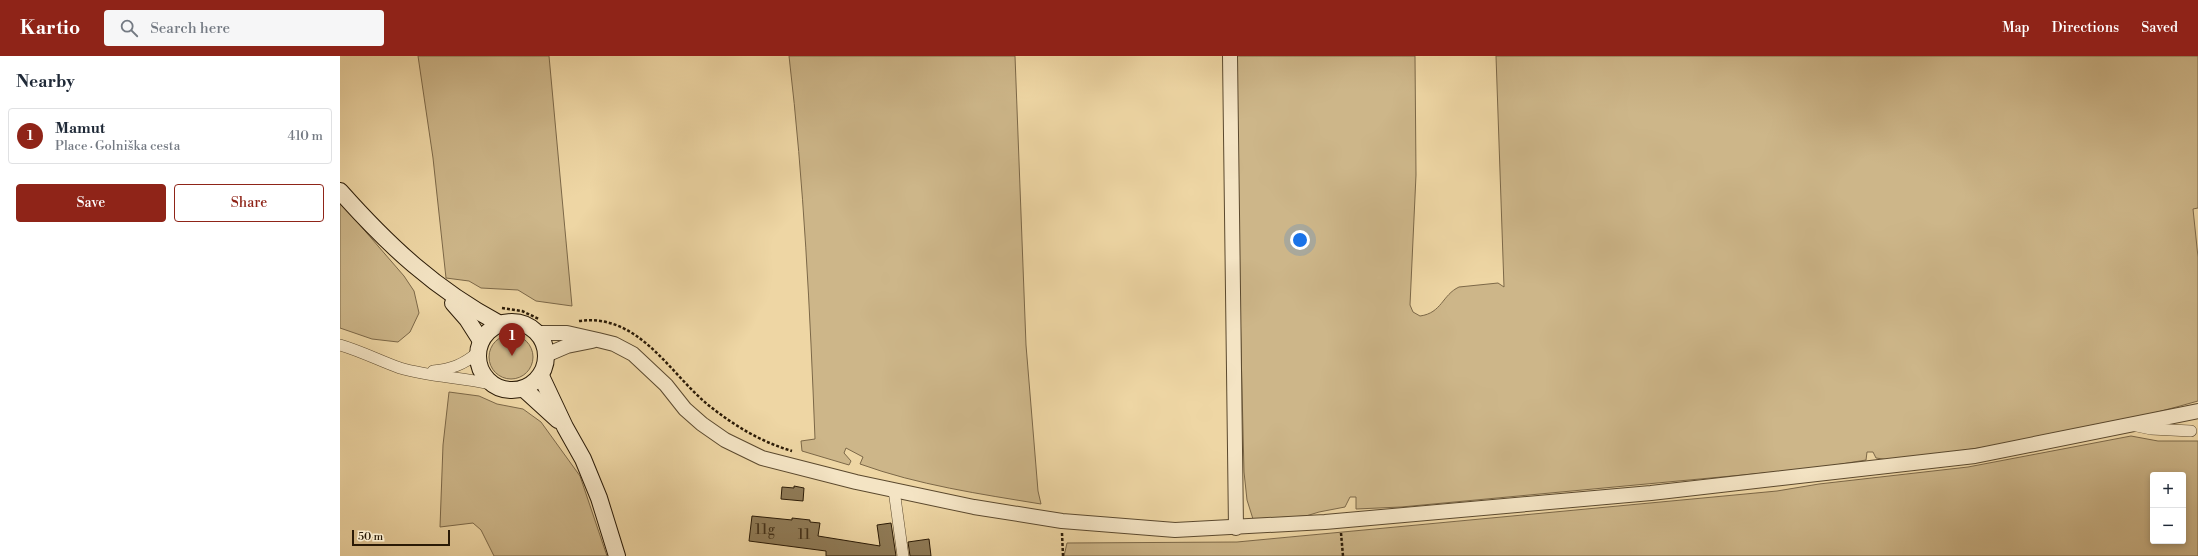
<!DOCTYPE html>
<html lang="en">
<head>
<meta charset="utf-8">
<style>
	body { margin:0; font-family:"Libre Bodoni",serif; background:#f6f6f7; color:#1f2937 }
	.controls { position:absolute; right:12px; bottom:12px; display:grid; overflow:hidden; border-radius:4px; box-shadow:0 2px 6px #0003 }
	.controls button { width:36px; height:36px; display:grid; place-items:center; padding:0; border:0; border-bottom:1px solid #e0e1e3; background:#fff; color:#1f2937; font:20px sans-serif }
	.scale { position:absolute; left:12px; bottom:10px; width:98px; box-sizing:border-box; padding-left:4px; border:2px solid #2a1a06; border-top:0; font-size:11px; line-height:14px; white-space:nowrap; color:#2a1a06; -webkit-text-stroke:3px #f4e4c4; paint-order:stroke }
	.you { position:absolute; left:960px; top:184px; width:14px; height:14px; margin:-10px; border:3px solid #fff; border-radius:50%; background:#1a73e8; box-shadow:0 0 0 6px #1a73e833 }
	.badge { display:grid; place-items:center; width:26px; height:26px; border-radius:50%; background:#8f2418; color:#fff; font-size:13px; font-weight:700 }
	.pin { position:absolute; translate:-50% -33px; filter:drop-shadow(0 1px 2px #0008) }
	.pin::after { content:''; position:absolute; top:21px; width:14px; height:12px; background:inherit; clip-path:polygon(0 0,100% 0,50% 100%) }
	.list { margin:0; padding:0; list-style:none }
	h2 { display:flex; justify-content:space-between; align-items:center; height:52px; margin:0; padding:0 16px; font-size:17px }
	h2 small { font-size:13px; font-weight:400; color:#747a83 }
	.list li { display:grid; grid-template-columns:26px 1fr auto; gap:12px; align-items:center; box-sizing:border-box; height:56px; margin:0 8px 8px; padding:0 8px; border:1px solid #e0e1e3; border-radius:4px }
	.list b { display:block; font-size:15px; white-space:nowrap }
	.list p { margin:0; font-size:13px; white-space:nowrap; color:#747a83 }
	.list em { font-size:13px; font-style:normal; color:#747a83 }
	.actions { display:flex; gap:8px; padding:12px 16px }
	.actions a { flex:1; padding:9px 0; border:1px solid #8f2418; border-radius:4px; text-align:center; font-size:14px; color:#8f2418 }
	.actions .main { background:#8f2418; color:#fff }
	.icon { flex:none; width:22px; height:22px; fill:none; stroke:currentColor; stroke-width:2; stroke-linecap:round; stroke-linejoin:round }
	.map { position:relative; flex:none; width:1858px; height:500px; overflow:hidden }
	header { display:flex; align-items:center; gap:24px; box-sizing:border-box; height:56px; padding:0 20px; background:#8f2418; color:#fff }
	header strong { font-size:19px }
	nav { display:flex; gap:22px; margin-inline-start:auto; font-size:14px }
	.search { width:280px; height:36px; background:#f6f6f7; display:flex; align-items:center; gap:10px; box-sizing:border-box; padding:0 14px; border-radius:4px; color:#747a83; font-size:15px }
	main { display:flex }
	aside { flex:1; background:#fff }
	.map>svg:first-child { display:block }
</style>
</head>
<body>
<header>
<strong>Kartio</strong>
<div class="search"><svg class="icon" aria-label="search" viewBox="0 0 24 24"><circle cx="10" cy="10" r="6"/><path d="M15 15l6 6"/></svg>Search here</div>
<nav><a>Map</a><a>Directions</a><a>Saved</a></nav>
</header>
<main>
<aside>
<h2>Nearby<small></small></h2>
<ul class="list">
<li><span class="badge">1</span><div><b>Mamut</b><p>Place · Golniška cesta</p></div><em>410 m</em></li>
</ul>
<div class="actions"><a class="main">Save</a><a>Share</a></div>
</aside>
<div class="map">
<svg width="1858" height="500" viewBox="0 0 1858 500">
	<rect width="100%" height="100%" fill="#eed6a4"/>
	<filter id="stains"><feTurbulence type="fractalNoise" baseFrequency=".005" numOctaves="4"/><feColorMatrix values="0 0 0 0 .2 0 0 0 0 .09 0 0 0 0 .02 0 0 0 .5 -.17"/></filter>
	<radialGradient id="worn" r=".72"><stop offset=".6" stop-color="#630" stop-opacity="0"/><stop offset="1" stop-color="#630" stop-opacity=".3"/></radialGradient>
	<g fill="#cdb689" stroke="#7c6848" fill-rule="evenodd">
		<path d="M78 0H209L232 250 196 245 178 234 141 232 129 225 106 222 93 102Z"/>
		<path d="M449 0H675L686 289 698 435 701 448C640 438 578 429 520 408L523 401 506 392 504 397 511 405 509 409 462 395 461 385 475 383C470 255 464 127 449 0Z"/>
		<path d="M894 0H1075L1076 119 1070 249 1073 256 1080 260C1102 257 1102 239 1119 231L1158 227 1164 231 1156 0H1858V152L1853 153 1858 201V345C1757 374 1653 392 1549 404L1536 402 1533 396H1527L1526 404 1477 412 1061 451 1016 453V441H1010L1005 451 979 456 966 460 913 463 907 444 904 416Z"/>
		<path d="M0 146 64 220 74 235 79 257 70 276 58 286 32 283 0 272Z"/>
		<circle cx="171" cy="301" r="22"/>
		<path d="M109 336 139 340 157 348 183 353 201 366 240 420 267 500H154L141 474 133 467 100 471 103 389Z"/>
		<path d="M1791 380 1818 385H1858V500H724L727 487 897 486 1437 435 1479 428 1628 411ZM1813 419H1843V485H1813Z"/>
	</g>
	<g fill="#907c58" stroke="#2a1a06">
		<path d="M454 430 464 432 463 445 441 443 442 431 454 432Z"/>
		<path d="M412 460 452 464V462L470 464V466L480 467 478 480 540 490 537 469 551 467 556 500H486V495L409 485Z"/>
		<path d="M589 483 591 500H570L568 486Z"/>
	</g>
	<g fill="none" stroke-linecap="round" stroke-linejoin="round">
		<g stroke="#5b492e" stroke-width="12">
			<g id="minor">
				<path d="M0 289C21 295 40 305 60 312 90 321 121 321 151 328"/>
				<path d="M93 315C111 313 123 309 137 297"/>
				<path d="M1792 369 1811 373 1851 375"/>
				<path d="M554 434 563 500"/>
			</g>
		</g>
		<g stroke="#5b492e" stroke-width="16">
			<g id="tertiary">
				<path d="M890 0 896 472"/>
				<path d="M197 277H227L258 284 274 288 293 298 326 329 345 353 362 368 385 384 422 402 516 426 634 451 722 465 835 474 985 466 1311 437 1635 400 1858 355"/>
				<path d="M206 299 227 290 252 285"/>
			</g>
		</g>
		<g stroke="#2a1a06" stroke-width="18">
			<g id="secondary">
				<path d="M0 135C49 190 95 233 160 268"/>
				<path d="M113 247 127 263 141 285"/>
				<circle cx="172" cy="300" r="34"/>
				<path d="M201 320 225 371 243 403 259 442 277 500"/>
				<path d="M184 333 218 364"/>
			</g>
		</g>
		<g stroke="#2a1a06" stroke-width="2.5" stroke-dasharray="3 2" stroke-linecap="butt">
			<path d="M162 252 182 255 199 263"/>
			<path d="M239 265C298 257 328 315 367 348 393 369 421 386 452 395"/>
			<path d="M722 477 723 500"/>
			<path d="M1001 477 1003 500"/>
		</g>
		<use href="#minor" stroke="#f4e4c4" stroke-width="11"/>
		<use href="#tertiary" stroke="#f4e4c4" stroke-width="14"/>
		<use href="#secondary" stroke="#f4e4c4" stroke-width="16"/>
	</g>
	<g text-anchor="middle" dominant-baseline="central" stroke-width="3.5" stroke-linejoin="round" paint-order="stroke">
		<g font-size="14" fill="#44321a">
			<text x="425" y="474">11g</text>
			<text x="464" y="479">11</text>
		</g>
	</g>
	<rect width="100%" height="100%" filter="url(#stains)"/>
	<rect width="100%" height="100%" fill="url(#worn)"/>
</svg>
<div class="controls">
<button>+</button>
<button>−</button>
</div>
<div class="scale">50 m</div>
<div class="you"></div>
<div class="pin badge" style="left:172px;top:300px">1</div>
</div>
</main>
</body>
</html>
